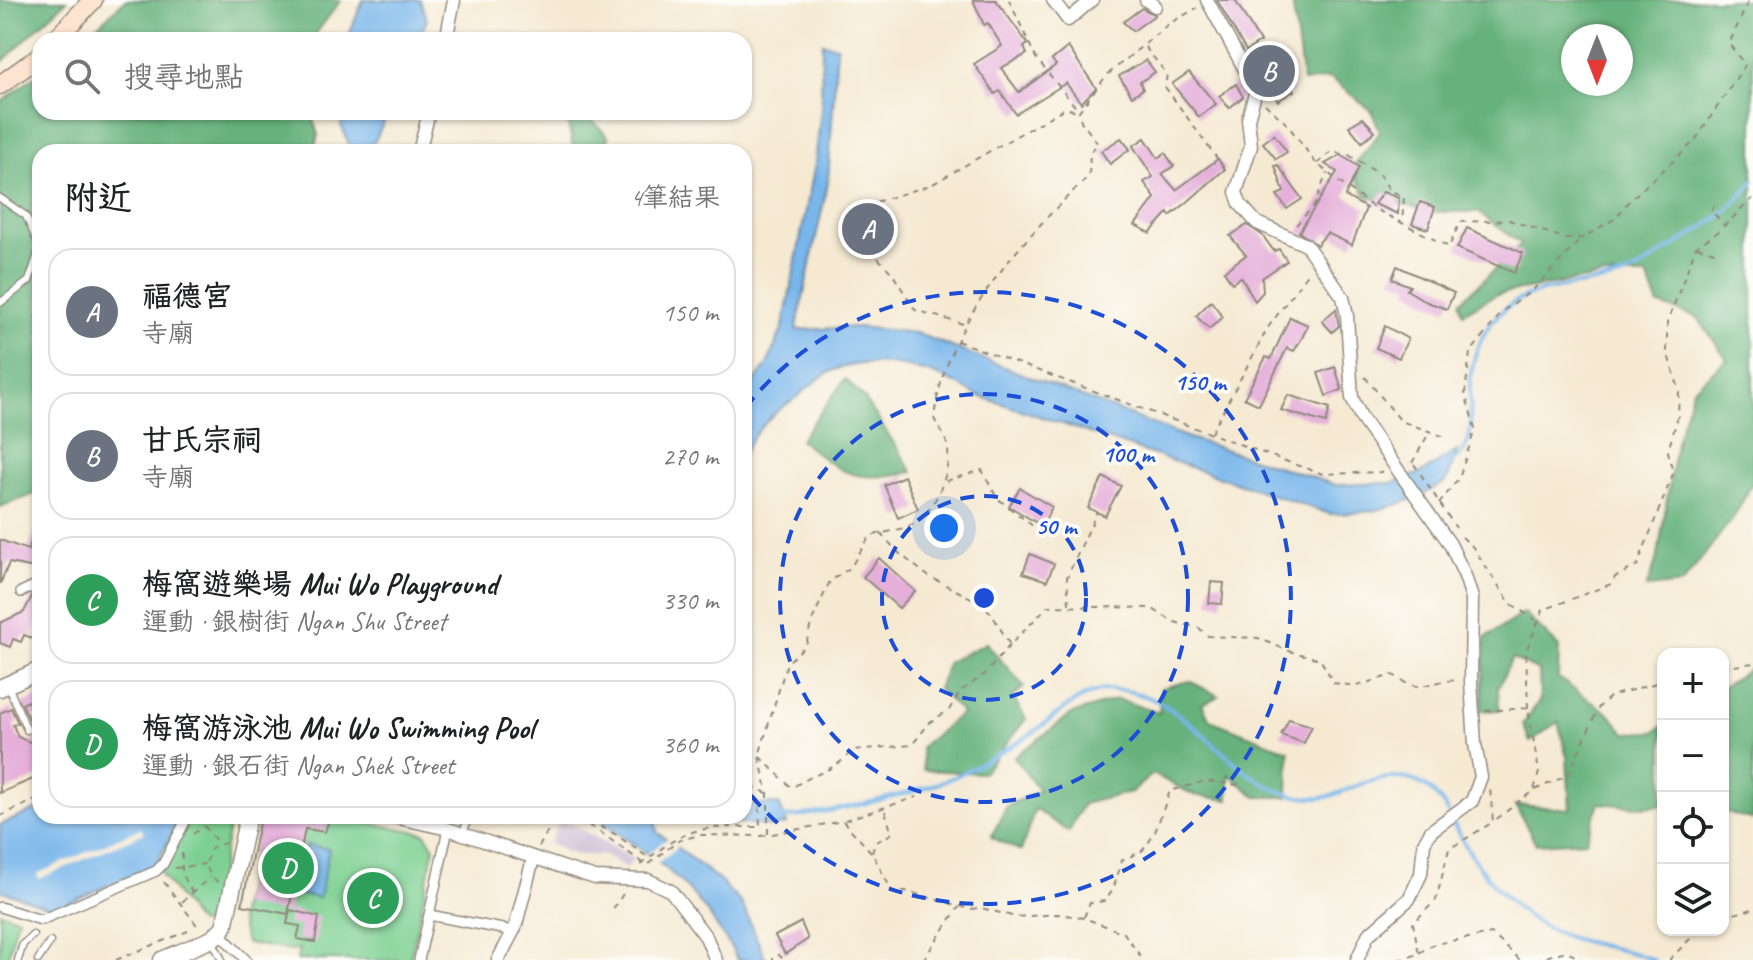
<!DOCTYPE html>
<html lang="zh-TW">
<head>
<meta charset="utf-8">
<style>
	body { margin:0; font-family:Caveat,"LXGW WenKai TC",sans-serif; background:#f2f2f2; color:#202124 }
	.controls { position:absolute; right:24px; bottom:24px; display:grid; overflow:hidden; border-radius:16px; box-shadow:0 2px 6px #0004 }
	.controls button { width:72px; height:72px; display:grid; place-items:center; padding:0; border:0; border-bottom:2px solid #e0e0e0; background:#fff; color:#202124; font:40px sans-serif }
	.compass { position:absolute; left:1561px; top:24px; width:72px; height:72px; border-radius:50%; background:#fff; box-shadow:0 2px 6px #0004; rotate:180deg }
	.you { position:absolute; left:944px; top:528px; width:28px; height:28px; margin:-20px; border:6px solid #fff; border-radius:50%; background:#1a73e8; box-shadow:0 0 0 12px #1a73e833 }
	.badge { display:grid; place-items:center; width:52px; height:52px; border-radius:50%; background:#0f766e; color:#fff; font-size:26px; font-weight:700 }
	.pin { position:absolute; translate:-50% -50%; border:4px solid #fff; box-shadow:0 2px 8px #0006 }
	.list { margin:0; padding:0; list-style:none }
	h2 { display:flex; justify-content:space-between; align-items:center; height:104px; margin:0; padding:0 32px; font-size:34px }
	h2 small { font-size:26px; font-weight:400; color:#757577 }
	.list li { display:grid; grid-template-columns:52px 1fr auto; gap:24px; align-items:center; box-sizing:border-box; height:128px; margin:0 16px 16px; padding:0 16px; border:2px solid #e0e0e0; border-radius:24px }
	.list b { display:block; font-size:30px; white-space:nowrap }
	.list p { margin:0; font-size:26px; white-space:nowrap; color:#757577 }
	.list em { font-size:26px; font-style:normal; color:#757577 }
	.icon { flex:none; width:44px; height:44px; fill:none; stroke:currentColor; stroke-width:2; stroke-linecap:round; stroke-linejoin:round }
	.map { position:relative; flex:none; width:1753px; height:960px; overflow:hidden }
	.search { position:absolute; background:#fff; box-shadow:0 2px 6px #0004; left:32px; top:32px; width:720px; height:88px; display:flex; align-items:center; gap:20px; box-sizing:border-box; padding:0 28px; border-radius:24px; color:#757577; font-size:30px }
	.panel { position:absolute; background:#fff; box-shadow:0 2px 6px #0004; left:32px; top:144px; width:720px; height:680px; border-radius:24px }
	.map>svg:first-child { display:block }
</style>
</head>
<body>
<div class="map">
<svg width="1753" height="960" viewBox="0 0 1753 960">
	<rect width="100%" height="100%" fill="#fdfcf7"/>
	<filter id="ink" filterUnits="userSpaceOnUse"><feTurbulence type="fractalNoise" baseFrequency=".0125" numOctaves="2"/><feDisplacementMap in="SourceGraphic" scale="16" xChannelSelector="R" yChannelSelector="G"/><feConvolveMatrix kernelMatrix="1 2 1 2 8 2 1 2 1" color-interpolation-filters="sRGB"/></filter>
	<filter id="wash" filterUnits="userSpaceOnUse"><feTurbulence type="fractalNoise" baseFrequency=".006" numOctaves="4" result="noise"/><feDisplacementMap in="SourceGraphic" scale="32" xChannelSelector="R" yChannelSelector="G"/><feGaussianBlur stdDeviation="1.8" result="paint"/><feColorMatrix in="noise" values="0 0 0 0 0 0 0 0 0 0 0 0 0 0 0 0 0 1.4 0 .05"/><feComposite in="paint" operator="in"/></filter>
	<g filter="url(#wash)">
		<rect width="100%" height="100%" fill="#f5e9d2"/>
		<path fill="#ccbed4" d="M561 818 634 859 626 868 603 855H575L549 844Z"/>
		<g fill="#7dd092" stroke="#547e5e" stroke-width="2">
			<path d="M200 816H231L212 916 206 923 199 924 159 871 187 820Z"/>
			<path d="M261 816H327L425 833 434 848 410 960H297L299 948 293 951 246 943 239 918Z"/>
			<path d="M0 912 18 918 7 960H0Z"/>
		</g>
		<g fill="#66b27c" stroke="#486e54" stroke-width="2" fill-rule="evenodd">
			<path d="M0 0H67L0 64Z"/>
			<path d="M125 0H341L311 40H82Z"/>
			<path d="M1292 0H1753V482L1735 515 1682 584 1646 588 1658 556 1676 442 1693 389 1727 359 1697 317 1659 305 1647 276H1603L1497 294 1463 313 1460 302 1521 244 1478 212H1437L1367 197 1352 168 1380 132 1372 111 1330 78 1303 82ZM1573 36H1621V84H1573Z"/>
			<path d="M40 72V112H311L318 135 314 152H40V492L0 507V103Z"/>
			<path d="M571 112H585L609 138 601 152H574L567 120Z"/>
			<path d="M845 379 864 398 913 472C853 482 846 477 800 440Z"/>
			<path d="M1524 613 1559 647 1558 678 1608 713 1626 733 1654 732 1663 726V805L1639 807 1599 803 1586 841 1536 844 1515 805 1570 809 1567 757 1558 722 1530 742 1523 724 1540 700 1539 671 1512 658 1498 688 1499 710 1481 711 1485 638Z"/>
			<path d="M986 643 1024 687 1013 697 1026 719 983 773 923 770 921 747 962 713 938 689 948 662Z"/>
			<path d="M1753 667V820L1723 811V687Z"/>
			<path d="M1189 681 1219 696 1202 704 1210 720 1289 751 1288 797H1256L1229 774V800L1194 795 1153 774 1131 792 1083 804 1069 832 1035 809 1021 851 991 837 1007 806 1039 791 1014 757 1072 714 1117 699 1159 713 1161 688Z"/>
		</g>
		<g fill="#78b6eb" stroke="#52708b" stroke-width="2">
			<path d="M363 0H420L427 20 418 40H347Z"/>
			<path d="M822 43 837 46 828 182 796 330 857 327 916 333 1186 437 1336 485 1391 483 1421 473 1457 451 1447 481C1409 505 1374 514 1330 514L976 395C938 370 885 356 840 368 824 372 807 389 794 399 773 413 755 430 744 453V396L767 365 783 327 815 164 821 110Z"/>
			<path d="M342 112H388L375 141 364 150 350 147 341 125Z"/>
			<path d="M779 804 787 824 773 827 683 816H744V805Z"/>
			<path d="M40 808V816H181L156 865 54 909 0 890V825Z"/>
			<path d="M601 816H655L657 832 720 881 742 904 766 960H737C733 948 725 938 718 928 686 878 652 856 604 824Z"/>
			<path d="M307 845 329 849 319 898 298 894Z"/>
		</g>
		<g fill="#f5e9d2">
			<path d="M141 828 144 833 39 879 37 874Z"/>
			<path d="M669 837 680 845 656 864 645 856Z"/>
		</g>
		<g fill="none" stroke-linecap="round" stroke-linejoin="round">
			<g stroke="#78b6eb" stroke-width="4">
				<path d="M1450 464C1477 445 1470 421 1470 393 1469 366 1480 332 1499 314 1532 282 1579 289 1620 277 1637 272 1649 262 1663 253 1699 229 1726 219 1753 181"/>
				<path d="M782 818C823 814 904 796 942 782 970 771 1002 752 1028 736 1051 721 1077 693 1105 690 1194 683 1231 803 1321 798 1332 797 1346 790 1356 786 1395 771 1428 774 1448 813"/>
				<path d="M1452 821C1477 871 1518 924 1575 939 1602 947 1628 950 1654 960"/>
			</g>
		</g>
		<g id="blocks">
			<g fill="#e5afda">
				<path d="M973 0H996L1028 44 1024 47 1027 54 1001 68 1019 92 1056 65 1052 60 1068 47 1096 88 1081 103 1066 83 1016 114 1000 91 995 94 974 64 1002 46 988 23 984 25Z"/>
				<path d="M1217 0H1235L1260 42 1246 51Z"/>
				<path d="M1142 8 1155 15 1133 31 1123 22Z"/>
				<path d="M1146 60 1155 72 1140 82 1143 89 1132 96 1119 76Z"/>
				<path d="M1276 63 1294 91 1278 101 1260 74Z"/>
				<path d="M1189 72 1216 104 1199 117 1172 84Z"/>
				<path d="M1236 84 1243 97 1229 108 1219 96Z"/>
				<path d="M1363 118 1375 131 1362 142 1349 126Z"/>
				<path d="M1274 134 1287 152 1276 159 1263 143Z"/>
				<path d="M1121 138 1130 149 1110 164 1101 151Z"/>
				<path d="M1145 138 1158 158 1165 153 1174 166 1162 174 1176 190 1218 159 1225 169 1184 205 1170 216 1168 213 1150 233 1135 225 1155 198 1144 182 1153 177 1133 146Z"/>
				<path d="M1341 155 1359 167 1345 196 1366 208 1352 245 1327 233 1317 245 1299 232 1337 172 1325 164Z"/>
				<path d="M1278 165 1302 199 1287 209 1277 195 1284 192 1275 166Z"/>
				<path d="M1383 192 1399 198 1398 214 1374 204Z"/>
				<path d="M1420 202 1435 207 1428 229 1412 224Z"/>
				<path d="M1247 225 1262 235 1274 251 1279 249 1287 261 1262 278 1263 292 1255 301 1241 277 1232 283 1224 271 1246 255 1230 236Z"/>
				<path d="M1467 228 1523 253 1514 273 1457 248Z"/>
				<path d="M1397 266 1454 293 1447 309 1427 302 1407 290 1410 286 1392 279Z"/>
				<path d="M1211 301 1223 317 1209 329 1196 316Z"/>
				<path d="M1336 309 1339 326 1332 332 1322 321Z"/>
				<path d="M1290 317 1308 325 1302 338 1294 351 1287 348 1259 405 1244 398 1266 357 1271 359Z"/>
				<path d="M1385 326 1408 339 1399 358 1376 348Z"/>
				<path d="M1335 367 1342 390 1326 396 1318 373Z"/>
				<path d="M1288 395 1330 408 1326 423 1281 410Z"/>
				<path d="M904 476 918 509 898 518 884 485Z"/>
				<path d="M1103 477 1121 486 1105 516 1088 508Z"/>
				<path d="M1020 488 1052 507 1042 526 1009 506Z"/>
				<path d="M39 522 40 569 9 563 0 584V540L28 550Z"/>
				<path d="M1030 554 1054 564 1047 581 1023 573Z"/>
				<path d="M879 558 915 591 899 608 863 577Z"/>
				<path d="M1211 582 1224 583 1222 604 1209 603Z"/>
				<path d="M33 594 40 597V614L32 638 24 635 21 642 13 639 10 647 0 643V623L24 612Z"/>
				<path d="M40 696V714L29 719 22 704Z"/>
				<path d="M11 708 18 723 13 725 18 737 29 742 40 739V776L0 793V713Z"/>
				<path d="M1289 719 1312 726 1304 743 1281 735Z"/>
				<path d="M279 816 329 820 325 832 305 829 288 914 242 905 260 818 278 820Z"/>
				<path d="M290 910 319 917 315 942 297 939 300 926 287 924Z"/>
				<path d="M801 922 808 939 785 954 775 936Z"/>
			</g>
		</g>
	</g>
	<g filter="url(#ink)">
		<use href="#blocks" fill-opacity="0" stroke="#908a7e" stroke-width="2"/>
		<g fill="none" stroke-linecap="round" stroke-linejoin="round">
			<g stroke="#908a7e" stroke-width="9">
				<g id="service">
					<path d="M0 198 26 216 40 248 29 281 0 303"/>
					<path d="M8 686 27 730"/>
					<path d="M462 834 470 816"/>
					<path d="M213 942 222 960"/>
					<path d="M18 960 23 944 33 935"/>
					<path d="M38 960 50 942"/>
				</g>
			</g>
			<g stroke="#908a7e" stroke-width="12">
				<g id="pedestrian">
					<path d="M21 592 40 583"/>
					<path d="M0 907 41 920 156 871 163 864 187 818 192 816"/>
					<path d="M429 915 513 931"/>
					<path d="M219 933 246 960"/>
					<path d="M419 960 448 829"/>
				</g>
			</g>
			<g stroke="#908a7e" stroke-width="15">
				<g id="minor">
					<path d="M1053 0 1068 20 1092 0"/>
					<path d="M1146 0 1155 6"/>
					<path d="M1207 0 1256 90 1248 119 1251 146 1236 192 1240 204 1257 223 1306 245 1343 297 1347 316 1352 398 1362 419 1450 544 1465 576 1472 598 1471 682 1475 744 1481 777 1472 801 1431 831 1424 843 1421 874 1409 899 1368 935 1357 960"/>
					<path d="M446 40 454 0"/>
					<path d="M419 152 429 112"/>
					<path d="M390 816 448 829 595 878 648 880 671 891 706 937 716 960"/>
					<path d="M498 960 515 928 533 859"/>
				</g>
			</g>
			<g stroke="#908a7e" stroke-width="19">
				<g id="tertiary">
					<path d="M0 688 40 670"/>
					<path d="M162 960 212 939 224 927 248 816"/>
				</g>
			</g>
			<g stroke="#908a7e" stroke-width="21">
				<g id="secondary">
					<path d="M55 40 93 0"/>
					<path d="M0 85 40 56"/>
				</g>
			</g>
			<g stroke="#908a7e" stroke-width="2" stroke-dasharray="6 6" stroke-linecap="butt">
				<path d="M1009 0 1036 58 1078 110"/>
				<path d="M1145 47 1167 74 1165 87 1227 172"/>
				<path d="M1265 104 1287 124 1315 162 1339 182 1377 210 1449 247 1460 222 1509 220 1567 239 1582 238 1616 218 1629 201 1694 142 1745 65 1729 44 1749 0"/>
				<path d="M1317 164 1331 152 1349 155 1379 174 1389 189 1404 198 1402 222"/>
				<path d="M1715 205 1711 210 1724 225"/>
				<path d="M1296 225 1314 206 1327 173"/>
				<path d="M1697 247 1718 253"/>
				<path d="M963 324 915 310 892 273 857 236 855 217 859 207 931 185 1065 108 1078 111"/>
				<path d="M957 341 1299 466 1323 474 1383 472"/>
				<path d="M1365 377 1401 421 1448 438"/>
				<path d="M1211 433 1269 326 1309 272"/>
				<path d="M1412 463 1429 433"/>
				<path d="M1414 464 1456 528"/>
				<path d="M946 481 982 470 997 498 1034 527"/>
				<path d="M1439 504 1459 478 1475 429 1465 393 1470 353 1504 310 1533 290 1581 239"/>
				<path d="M880 533 900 554 928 576 979 602 991 613 1010 645 1048 606 1151 608 1174 622 1199 628 1208 636 1258 638 1289 651 1320 659 1334 683 1357 686 1392 675C1399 677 1403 683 1410 685 1424 689 1442 678 1457 681"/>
				<path d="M1462 537 1472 546 1510 603 1535 620"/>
				<path d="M1069 604 1067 577 1097 512"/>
				<path d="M1723 668 1753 663"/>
				<path d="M1528 708 1526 651 1543 610 1611 584 1615 577 1637 566 1673 474 1668 451 1678 416 1679 389 1667 352V323L1696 247 1718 232 1753 198"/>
				<path d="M1485 711 1528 708 1539 772 1534 790 1494 821"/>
				<path d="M760 757 792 788C813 773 837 771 852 750L912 745 930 722 949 710 961 691 985 674 1010 645"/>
				<path d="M744 777 748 785 767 793"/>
				<path d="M744 790 758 799"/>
				<path d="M1535 790 1568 775 1599 707 1611 696 1663 681"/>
				<path d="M885 811 891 831"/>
				<path d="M0 816 40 798"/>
				<path d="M567 816 596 829 647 866"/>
				<path d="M579 816 615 834 649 858"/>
				<path d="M845 820 917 797"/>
				<path d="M204 826 218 843"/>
				<path d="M193 834 204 826"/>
				<path d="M768 834V793L759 756 787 663 806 645 811 623 830 581 850 568 870 536C884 532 900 531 913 524 935 513 955 465 946 441 943 433 937 426 934 418 945 323 1022 239 1089 176L1090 152 1098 144 1081 121 1079 111 1107 75 1170 23 1197 8"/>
				<path d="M539 847 556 816"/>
				<path d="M182 853V873L192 892"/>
				<path d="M872 853 875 843 896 831"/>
				<path d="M649 864 678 841 699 835 761 836 843 821 872 853 892 891H906L970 909 981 908 1016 917 1059 914 1084 918 1124 933 1143 960"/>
				<path d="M641 865C687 825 702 827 760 827L759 799"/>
				<path d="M175 868 205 864"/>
				<path d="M164 882 199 928"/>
				<path d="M218 882C205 873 203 860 213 847L228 842"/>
				<path d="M182 902 210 877"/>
				<path d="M613 909 623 894"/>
				<path d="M1084 917 1090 903 1105 901 1113 890 1122 860 1141 852 1147 845 1155 832 1170 791 1205 781 1238 785"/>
				<path d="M1723 917 1753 909"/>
				<path d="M1419 953 1434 944 1492 934 1520 960"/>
				<path d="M778 954 784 960"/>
				<path d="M773 958V960"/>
				<path d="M116 960 188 931"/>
				<path d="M923 960 959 907"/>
				<path d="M1398 960 1419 954 1413 923 1436 900 1449 849 1493 822 1490 788"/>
				<path d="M1535 960 1566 951 1582 960"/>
				<path d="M1669 960 1699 930"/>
			</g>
			<use href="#service" stroke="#fff" stroke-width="6"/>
			<use href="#pedestrian" stroke="#fff" stroke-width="9"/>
			<use href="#minor" stroke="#fff" stroke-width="12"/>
			<use href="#tertiary" stroke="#fff" stroke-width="16"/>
			<use href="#secondary" stroke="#fde4d0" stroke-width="18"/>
		</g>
	</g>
	<g fill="none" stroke="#1d4ed8" stroke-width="4" stroke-dasharray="14 10">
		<circle cx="984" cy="598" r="102"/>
		<circle cx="984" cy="598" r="204"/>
		<path d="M745 408A306 306 0 1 1 745 788"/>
	</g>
	<circle cx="984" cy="598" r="12" fill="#1d4ed8" stroke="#fdfcf7" stroke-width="4"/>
	<g font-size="24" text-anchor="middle" font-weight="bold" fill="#1d4ed8" stroke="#fdfcf7" stroke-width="7" stroke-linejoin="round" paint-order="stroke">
		<text x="1200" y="390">150 m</text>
		<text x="1128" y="462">100 m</text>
		<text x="1056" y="534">50 m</text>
	</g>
</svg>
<div class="controls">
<button>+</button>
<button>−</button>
<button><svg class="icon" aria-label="locate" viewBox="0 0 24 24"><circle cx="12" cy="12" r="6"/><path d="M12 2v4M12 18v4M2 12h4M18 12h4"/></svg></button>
<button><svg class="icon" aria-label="layers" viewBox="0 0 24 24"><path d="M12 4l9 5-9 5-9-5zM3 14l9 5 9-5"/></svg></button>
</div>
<svg class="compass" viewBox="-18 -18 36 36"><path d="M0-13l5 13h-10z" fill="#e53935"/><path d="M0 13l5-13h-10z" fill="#757577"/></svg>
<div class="you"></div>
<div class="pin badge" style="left:868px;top:229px;background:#6b7280">A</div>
<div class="pin badge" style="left:1269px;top:71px;background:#6b7280">B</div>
<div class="pin badge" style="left:373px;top:898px;background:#2e9e5b">C</div>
<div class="pin badge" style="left:288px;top:868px;background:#2e9e5b">D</div>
<div class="search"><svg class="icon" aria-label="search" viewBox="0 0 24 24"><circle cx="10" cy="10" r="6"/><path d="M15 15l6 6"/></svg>搜尋地點</div>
<section class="panel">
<h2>附近<small>4筆結果</small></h2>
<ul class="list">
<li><span class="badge" style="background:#6b7280">A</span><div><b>福德宮</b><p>寺廟</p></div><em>150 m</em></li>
<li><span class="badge" style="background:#6b7280">B</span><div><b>甘氏宗祠</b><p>寺廟</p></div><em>270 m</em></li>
<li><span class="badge" style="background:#2e9e5b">C</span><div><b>梅窩遊樂場 Mui Wo Playground</b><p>運動 · 銀樹街 Ngan Shu Street</p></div><em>330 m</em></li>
<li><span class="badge" style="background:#2e9e5b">D</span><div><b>梅窩游泳池 Mui Wo Swimming Pool</b><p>運動 · 銀石街 Ngan Shek Street</p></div><em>360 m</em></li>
</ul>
</section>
</div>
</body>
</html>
